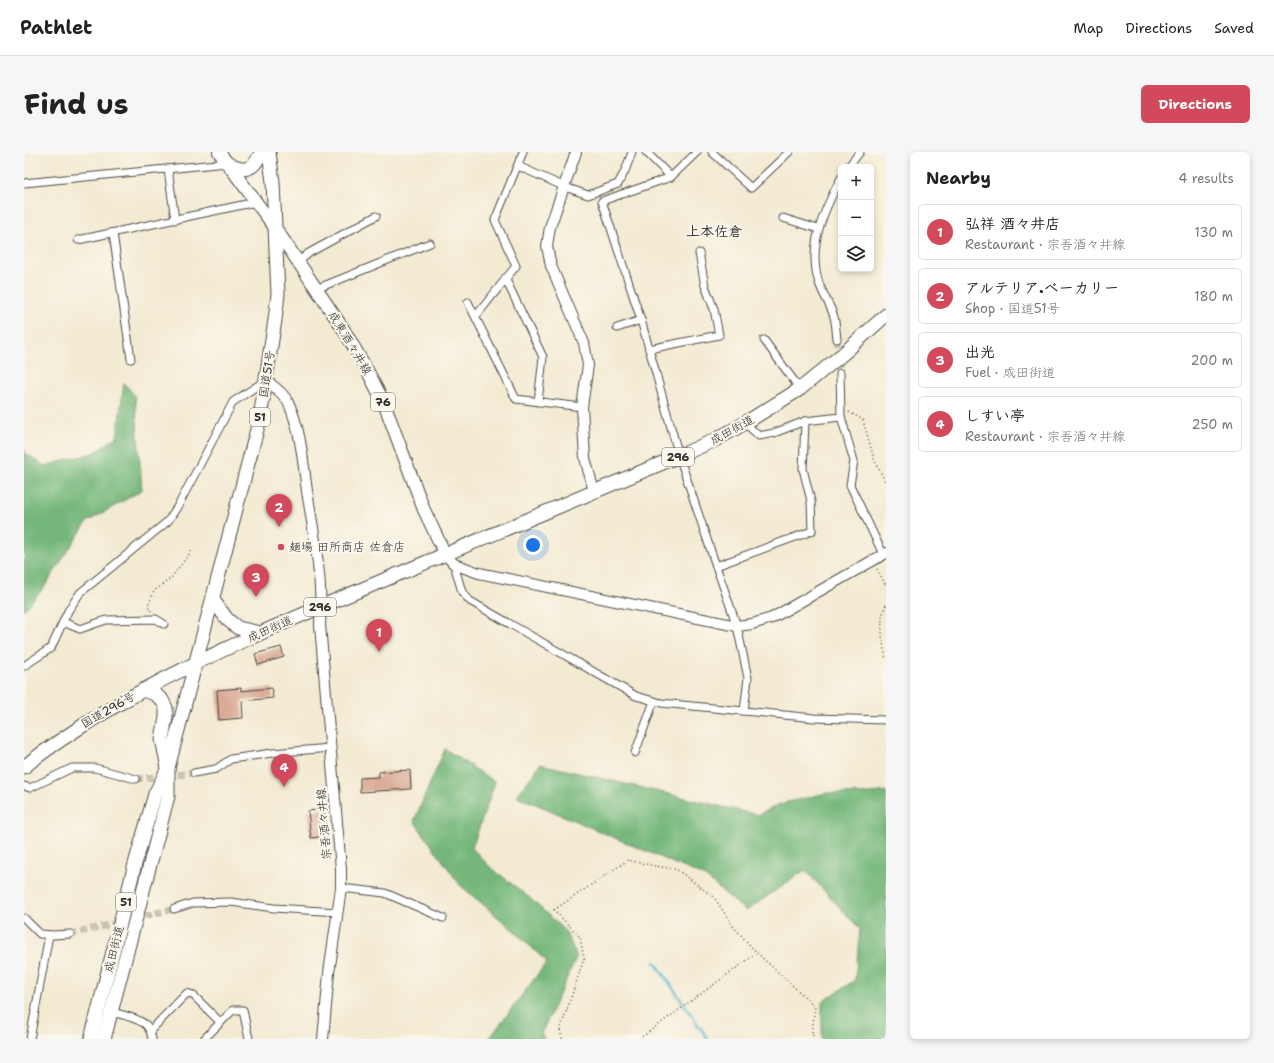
<!DOCTYPE html>
<html lang="en">
<head>
<meta charset="utf-8">
<style>
	body { margin:0; font-family:"Shantell Sans","Klee One",sans-serif; background:#f6f6f6; color:#222 }
	.controls { position:absolute; right:12px; top:12px; display:grid; overflow:hidden; border-radius:6px; box-shadow:0 2px 6px #0003 }
	.controls button { width:36px; height:36px; display:grid; place-items:center; padding:0; border:0; border-bottom:1px solid #e0e0e0; background:#fff; color:#222; font:20px sans-serif }
	.you { position:absolute; left:509px; top:393px; width:14px; height:14px; margin:-10px; border:3px solid #fff; border-radius:50%; background:#1a73e8; box-shadow:0 0 0 6px #1a73e833 }
	.badge { display:grid; place-items:center; width:26px; height:26px; border-radius:50%; background:#d1495b; color:#fff; font-size:13px; font-weight:700 }
	.pin { position:absolute; translate:-50% -33px; filter:drop-shadow(0 1px 2px #0008) }
	.pin::after { content:''; position:absolute; top:21px; width:14px; height:12px; background:inherit; clip-path:polygon(0 0,100% 0,50% 100%) }
	.list { margin:0; padding:0; list-style:none }
	h2 { display:flex; justify-content:space-between; align-items:center; height:52px; margin:0; padding:0 16px; font-size:17px }
	h2 small { font-size:13px; font-weight:400; color:#767676 }
	.list li { display:grid; grid-template-columns:26px 1fr auto; gap:12px; align-items:center; box-sizing:border-box; height:56px; margin:0 8px 8px; padding:0 8px; border:1px solid #e0e0e0; border-radius:6px }
	.list b { display:block; font-size:15px; white-space:nowrap }
	.list p { margin:0; font-size:13px; white-space:nowrap; color:#767676 }
	.list em { font-size:13px; font-style:normal; color:#767676 }
	.icon { flex:none; width:22px; height:22px; fill:none; stroke:currentColor; stroke-width:2; stroke-linecap:round; stroke-linejoin:round }
	.map { position:relative; flex:none; width:862px; height:887px; overflow:hidden; border-radius:6px }
	header { display:flex; align-items:center; gap:24px; box-sizing:border-box; height:56px; padding:0 20px; background:#fff; border-bottom:1px solid #e0e0e0 }
	header strong { font-size:19px }
	nav { display:flex; gap:22px; margin-inline-start:auto; font-size:14px }
	.intro { display:flex; align-items:center; justify-content:space-between; box-sizing:border-box; height:96px; padding:0 24px }
	h1 { margin:0; font-size:28px }
	.button { padding:10px 18px; border-radius:6px; background:#d1495b; color:#fff; font-size:14px; font-weight:700 }
	main { display:flex; gap:24px; padding:0 24px }
	aside { flex:1; background:#fff; border-radius:6px; box-shadow:0 2px 6px #0003 }
	.map>svg:first-child { display:block }
</style>
</head>
<body>
<header>
<strong>Pathlet</strong>
<nav><a>Map</a><a>Directions</a><a>Saved</a></nav>
</header>
<div class="intro"><h1>Find us</h1><a class="button">Directions</a></div>
<main>
<div class="map">
<svg width="862" height="887" viewBox="0 0 862 887">
	<rect width="100%" height="100%" fill="#fbf7ec"/>
	<filter id="ink" filterUnits="userSpaceOnUse"><feTurbulence type="fractalNoise" baseFrequency=".025" numOctaves="2"/><feDisplacementMap in="SourceGraphic" scale="8" xChannelSelector="R" yChannelSelector="G"/><feConvolveMatrix kernelMatrix="1 2 1 2 8 2 1 2 1" color-interpolation-filters="sRGB"/></filter>
	<filter id="wash" filterUnits="userSpaceOnUse"><feTurbulence type="fractalNoise" baseFrequency=".012" numOctaves="4" result="noise"/><feDisplacementMap in="SourceGraphic" scale="16" xChannelSelector="R" yChannelSelector="G"/><feGaussianBlur stdDeviation="0.9" result="paint"/><feColorMatrix in="noise" values="0 0 0 0 0 0 0 0 0 0 0 0 0 0 0 0 0 1.4 0 .05"/><feComposite in="paint" operator="in"/></filter>
	<g filter="url(#wash)">
		<rect width="100%" height="100%" fill="#f3ead2"/>
		<g fill="#74b77a" stroke="#507152">
			<path d="M100 231 111 244 118 338 63 370 19 437 0 458V296L1 301 20 314 70 301 93 285Z"/>
			<path d="M421 597 471 630 448 696 465 714 507 747 541 779 553 804 517 882 521 887H465L523 810 488 777 436 733 390 669Z"/>
			<path d="M516 612 734 663 756 652 802 641 845 642 862 639V887H798V850L831 828 836 777 781 718 722 759 680 724 493 644Z"/>
		</g>
		<g fill="none" stroke-linecap="round" stroke-linejoin="round">
			<path stroke="#4cb3cb" stroke-width="3" d="M631 810 684 887"/>
		</g>
		<g id="blocks">
			<g fill="#daab97">
				<path d="M257 495 260 505 234 513 231 502Z"/>
				<path d="M217 536V539L248 536 249 546 218 549 219 566 195 568 193 538Z"/>
				<path d="M386 618 387 637 336 640V626L355 625V620Z"/>
				<path d="M300 657 303 684 287 686 284 659Z"/>
			</g>
		</g>
	</g>
	<g filter="url(#ink)">
		<use href="#blocks" fill-opacity="0" stroke="#494844" stroke-width="1"/>
		<g fill="none" stroke-linecap="round" stroke-linejoin="round">
			<g stroke="#cbc4b1" stroke-width="7" stroke-dasharray="7 3.5" stroke-linecap="butt">
				<path d="M813 187 816 221"/>
				<path d="M112 627 170 621"/>
				<path d="M111 766 150 757"/>
				<path d="M46 782 97 770"/>
			</g>
			<g stroke="#494844" stroke-width="9">
				<g id="street">
					<path d="M622 0 647 25"/>
					<path d="M673 0 647 25 578 49 617 168 655 304 692 414 713 474 724 526 720 559"/>
					<path d="M688 0 727 36 765 0"/>
					<path d="M494 14 541 35 564 43 594 32 601 19 608 0"/>
					<path d="M824 15 836 0"/>
					<path d="M144 17 151 68"/>
					<path d="M0 31 203 11"/>
					<path d="M759 66 794 77"/>
					<path d="M89 81 107 207"/>
					<path d="M54 88 232 50"/>
					<path d="M274 110 285 101 352 64"/>
					<path d="M481 126 519 205 514 250"/>
					<path d="M292 137 406 91"/>
					<path d="M444 150 492 247 558 255"/>
					<path d="M452 164 492 114 471 68 499 0"/>
					<path d="M593 176 617 168"/>
					<path d="M813 187C812 180 812 172 810 165 807 154 799 143 795 131 783 94 800 58 817 26"/>
					<path d="M740 188 776 237"/>
					<path d="M625 197 695 183 690 157 681 134 675 101"/>
					<path d="M816 221 817 265 830 309 826 333 859 402"/>
					<path d="M721 271 735 284 750 281 781 269 817 265"/>
					<path d="M430 412 438 440 446 449 612 544 637 551 720 559 790 566 862 568"/>
					<path d="M692 414 788 379 787 349 779 317 781 269"/>
					<path d="M39 470 56 477 82 468 132 467 140 472"/>
					<path d="M0 514 27 496 44 459 56 441 144 369 155 352 209 250 242 228"/>
					<path d="M611 601 630 549"/>
					<path d="M170 621 192 617 207 607 248 601 306 596"/>
					<path d="M0 634 6 636 48 616H71L112 627"/>
					<path d="M317 736 361 741 419 766"/>
					<path d="M150 757 169 751 207 750 250 756 314 760"/>
					<path d="M0 766 16 782 29 783 46 782"/>
					<path d="M87 860C96 862 114 867 121 872 126 876 127 882 128 887"/>
					<path d="M126 879 163 841 169 843 196 870"/>
					<path d="M6 887 25 783"/>
					<path d="M180 887 209 858H219L225 887"/>
				</g>
			</g>
			<g stroke="#494844" stroke-width="12">
				<g id="secondary">
					<path d="M552 0 526 75 523 94 527 114 560 191 564 213 558 255 561 306 570 339"/>
					<path d="M242 228C250 235 260 241 265 252 277 279 279 310 283 339 290 383 299 428 296 473L317 717V736L305 821 299 887"/>
					<path d="M421 402 430 412 455 421 713 474 728 472 748 466 862 401"/>
				</g>
			</g>
			<g stroke="#494844" stroke-width="14">
				<path id="primary" d="M195 0 252 77 320 178 343 218 360 251 400 358 421 402"/>
			</g>
			<g stroke="#494844" stroke-width="15">
				<g id="highway">
					<path d="M203 11C219 21 230 19 237 0"/>
					<path d="M189 448 203 467 214 476 236 481"/>
					<path d="M0 615C28 592 59 573 91 554 163 512 238 480 315 447 428 399 541 351 655 304L693 287 721 271 776 237 820 201 862 163"/>
					<path d="M67 887 111 712 131 642 144 616 236 266 251 168 254 142 249 30 245 0"/>
					<path d="M80 887 144 644V616L138 587 142 565V556L138 548 131 542 119 538"/>
				</g>
			</g>
			<g stroke="#494844" stroke-width="1.5" stroke-dasharray="1 3" stroke-linecap="butt">
				<path d="M825 260 839 268 850 307 862 331"/>
				<path d="M853 417 862 434"/>
				<path d="M862 453C854 467 859 492 862 508"/>
				<path d="M127 459 124 454 130 439 147 426 169 397"/>
				<path d="M538 887 536 878 560 807 556 785 530 758 604 708 631 714 652 717 690 745 709 774 733 801 791 854 788 881 790 887"/>
				<path d="M615 887 733 801"/>
			</g>
			<use href="#street" stroke="#fff" stroke-width="7"/>
			<use href="#secondary" stroke="#fff" stroke-width="10"/>
			<use href="#primary" stroke="#fff" stroke-width="12"/>
			<use href="#highway" stroke="#fff" stroke-width="13"/>
		</g>
	</g>
	<circle fill="#d1495b" stroke="#fbf7ec" stroke-width="1.5" cx="257" cy="395" r="4"/>
	<g text-anchor="middle" dominant-baseline="central" stroke-width="4" stroke-linejoin="round" paint-order="stroke">
		<g fill="#fbf7ec" stroke="#696865" stroke-width="1">
			<rect x="347" y="241" width="24" height="18" rx="3"/>
			<rect x="226" y="256" width="20" height="18" rx="3"/>
			<rect x="638" y="296" width="32" height="18" rx="3"/>
			<rect x="280" y="446" width="32" height="18" rx="3"/>
			<rect x="92" y="741" width="20" height="18" rx="3"/>
		</g>
		<g font-size="11" font-weight="bold" fill="#2b2b2b">
			<text x="359" y="250">76</text>
			<text x="236" y="265">51</text>
			<text x="654" y="305">296</text>
			<text x="296" y="455">296</text>
			<text x="102" y="750">51</text>
		</g>
		<g font-size="12" fill="#2b2b2b" stroke="#fbf7ec">
			<text transform="translate(326 191) rotate(59)">成東酒々井線</text>
			<text transform="translate(243 222) rotate(-81)">国道51号</text>
			<text transform="translate(708 278) rotate(-29)">成田街道</text>
			<text transform="translate(246 477) rotate(-24)">成田街道</text>
			<text transform="translate(84 558) rotate(-30)">国道296号</text>
			<text transform="translate(300 672) rotate(-95)">宗吾酒々井線</text>
			<text transform="translate(90 797) rotate(-76)">成田街道</text>
		</g>
		<g font-size="12" fill="#2b2b2b" stroke="#fbf7ec" text-anchor="start">
			<text x="265" y="395">麺場 田所商店 佐倉店</text>
		</g>
		<g font-size="14" font-weight="bold" fill="#2b2b2b" stroke="#fbf7ec">
			<text x="690" y="79">上本佐倉</text>
		</g>
	</g>
</svg>
<div class="controls">
<button>+</button>
<button>−</button>
<button><svg class="icon" aria-label="layers" viewBox="0 0 24 24"><path d="M12 4l9 5-9 5-9-5zM3 14l9 5 9-5"/></svg></button>
</div>
<div class="you"></div>
<div class="pin badge" style="left:355px;top:500px">1</div>
<div class="pin badge" style="left:255px;top:375px">2</div>
<div class="pin badge" style="left:232px;top:445px">3</div>
<div class="pin badge" style="left:260px;top:635px">4</div>
</div>
<aside>
<h2>Nearby<small>4 results</small></h2>
<ul class="list">
<li><span class="badge">1</span><div><b>弘祥 酒々井店</b><p>Restaurant · 宗吾酒々井線</p></div><em>130 m</em></li>
<li><span class="badge">2</span><div><b>アルテリア.ベーカリー</b><p>Shop · 国道51号</p></div><em>180 m</em></li>
<li><span class="badge">3</span><div><b>出光</b><p>Fuel · 成田街道</p></div><em>200 m</em></li>
<li><span class="badge">4</span><div><b>しすい亭</b><p>Restaurant · 宗吾酒々井線</p></div><em>250 m</em></li>
</ul>
</aside>
</main>
</body>
</html>
